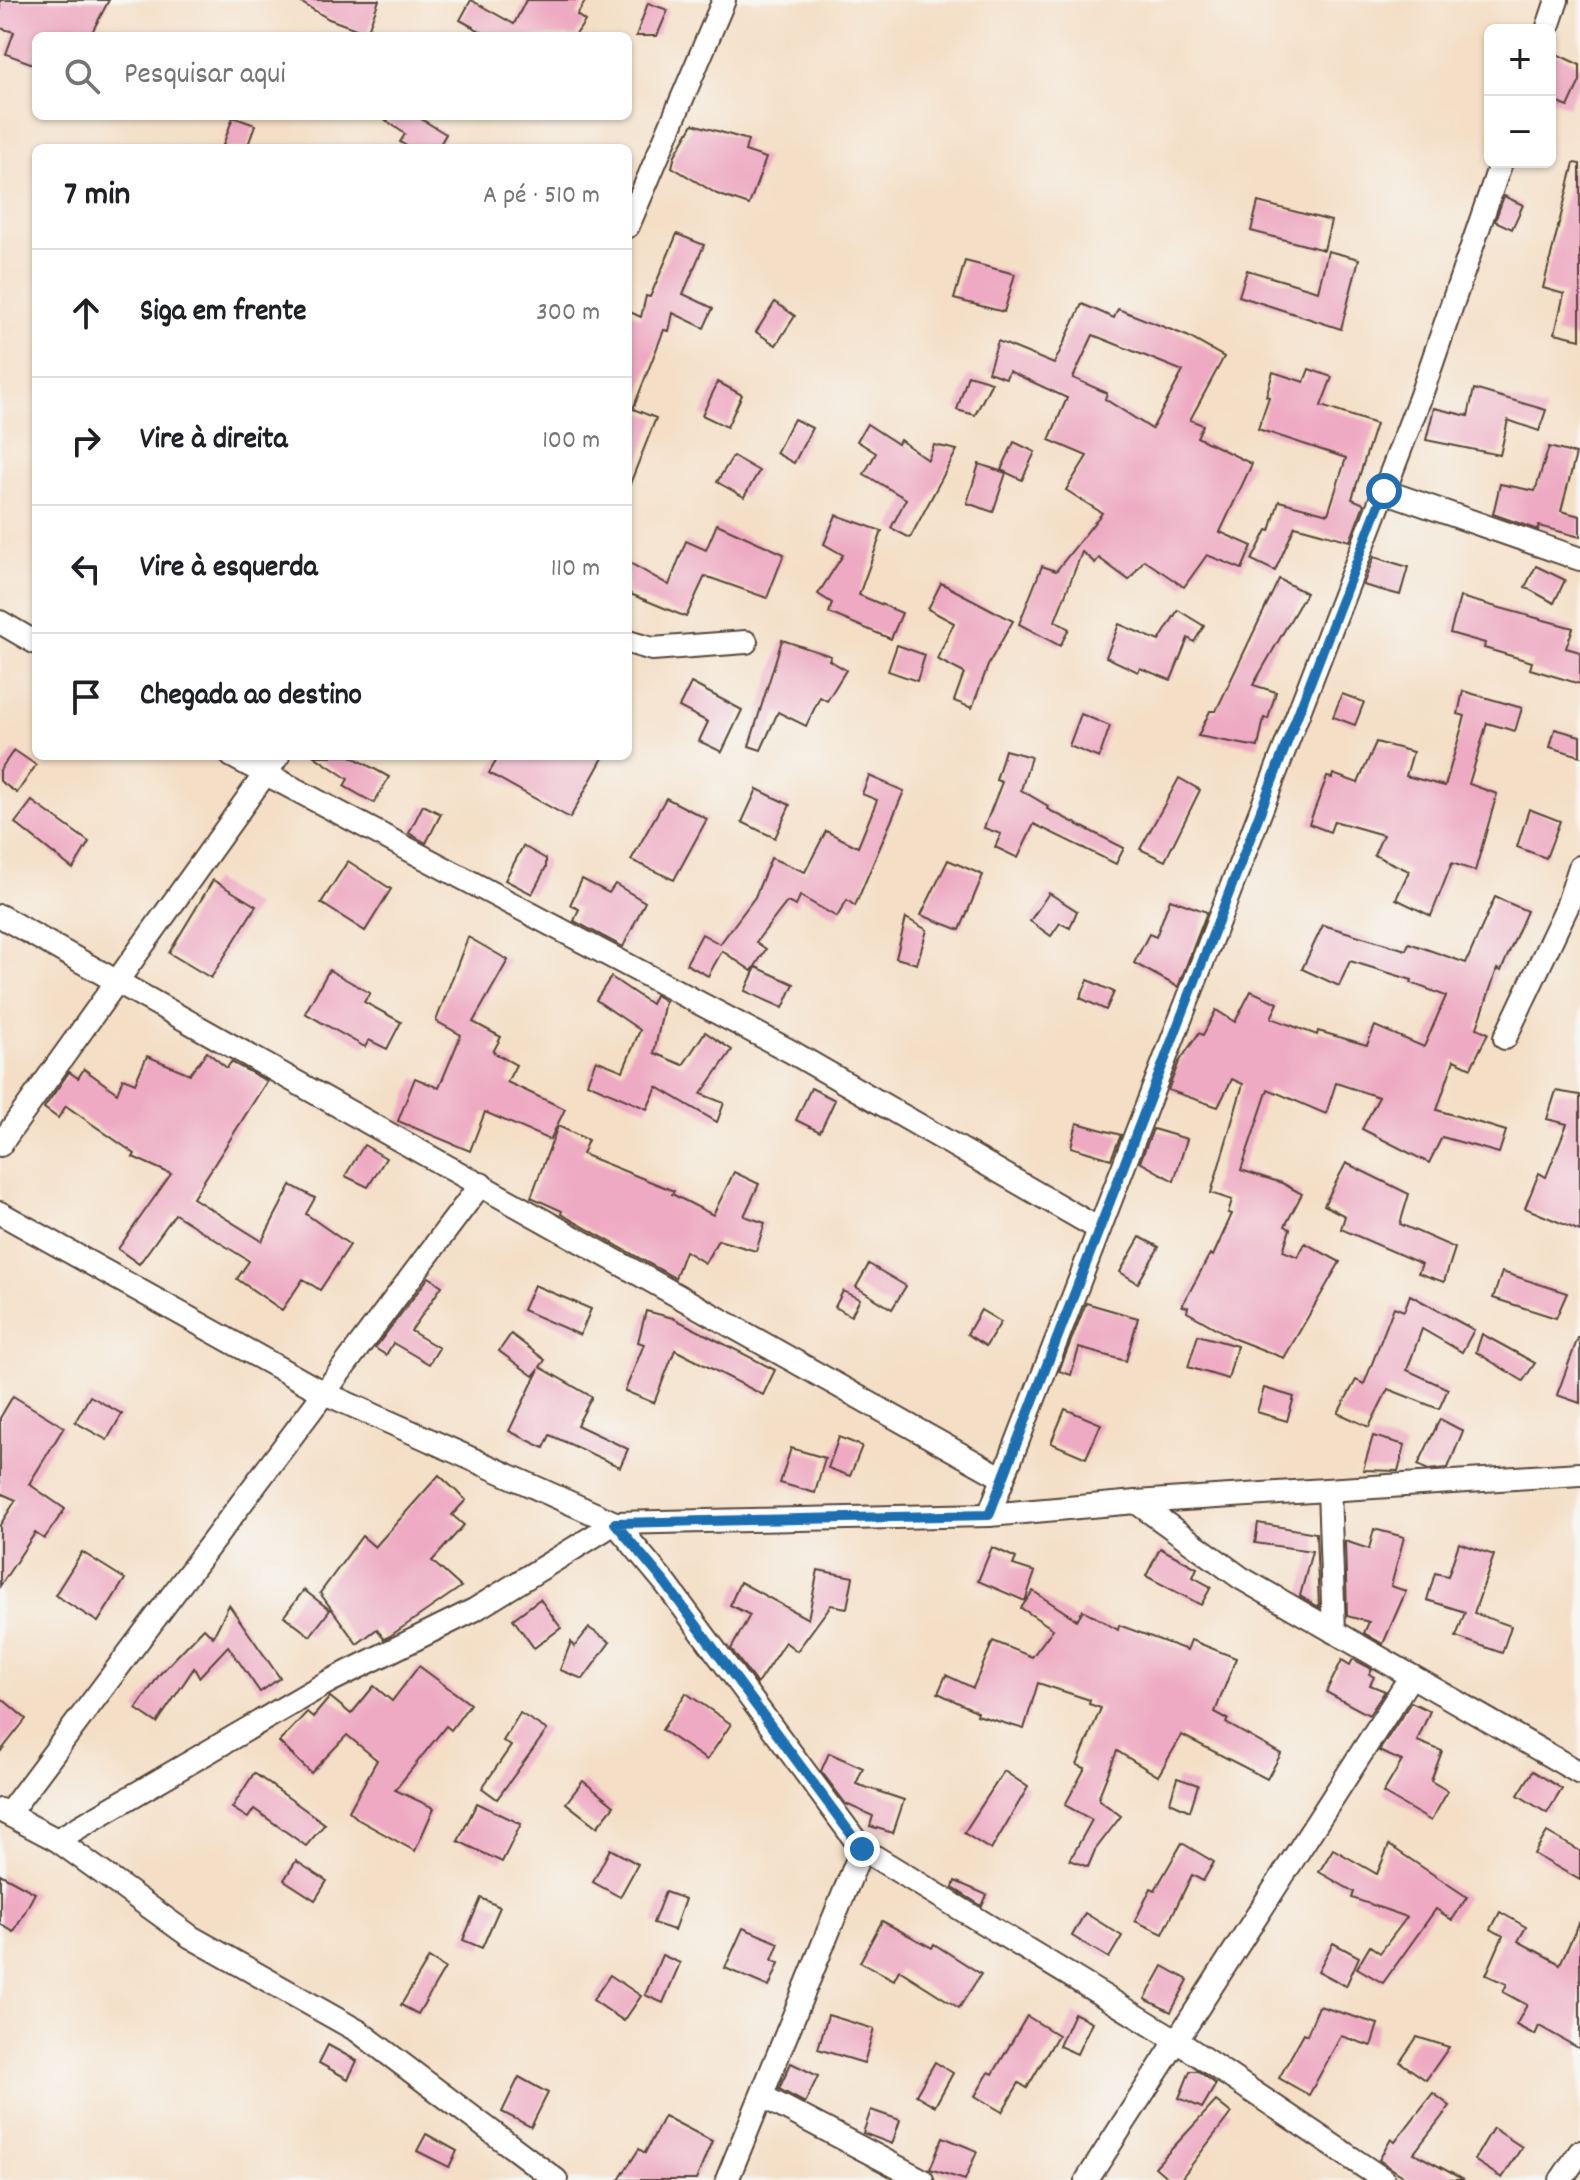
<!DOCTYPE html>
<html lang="pt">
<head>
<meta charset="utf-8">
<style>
	body { margin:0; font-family:Dekko,sans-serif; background:#f2f2f2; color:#202124 }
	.controls { position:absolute; right:24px; top:24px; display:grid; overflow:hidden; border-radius:12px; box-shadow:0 2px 6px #0004 }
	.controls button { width:72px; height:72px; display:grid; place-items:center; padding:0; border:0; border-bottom:2px solid #e0e0e0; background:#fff; color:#202124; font:40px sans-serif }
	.stop { position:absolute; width:24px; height:24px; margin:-18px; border:6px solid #1f6fb2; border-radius:50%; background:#fff }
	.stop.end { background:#1f6fb2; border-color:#fff; box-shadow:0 2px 8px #0008 }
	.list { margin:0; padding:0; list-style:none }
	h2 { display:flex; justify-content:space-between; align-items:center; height:104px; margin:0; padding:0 32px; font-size:34px }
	h2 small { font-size:26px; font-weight:400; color:#757577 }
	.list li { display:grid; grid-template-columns:52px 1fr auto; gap:24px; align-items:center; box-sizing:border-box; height:128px; padding:0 32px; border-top:2px solid #e0e0e0 }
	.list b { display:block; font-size:30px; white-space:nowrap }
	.list em { font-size:26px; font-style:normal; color:#757577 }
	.icon { flex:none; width:44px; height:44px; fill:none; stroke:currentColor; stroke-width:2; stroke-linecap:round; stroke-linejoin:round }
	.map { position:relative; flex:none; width:1580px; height:2180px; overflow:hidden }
	.search { position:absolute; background:#fff; box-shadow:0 2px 6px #0004; left:32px; top:32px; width:600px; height:88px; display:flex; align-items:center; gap:20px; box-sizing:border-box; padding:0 28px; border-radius:12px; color:#757577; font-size:30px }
	.panel { position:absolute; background:#fff; box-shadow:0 2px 6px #0004; left:32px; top:144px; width:600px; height:616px; border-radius:12px }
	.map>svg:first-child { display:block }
</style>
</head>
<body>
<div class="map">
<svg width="1580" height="2180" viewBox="0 0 1580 2180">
	<rect width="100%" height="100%" fill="#f6f6f2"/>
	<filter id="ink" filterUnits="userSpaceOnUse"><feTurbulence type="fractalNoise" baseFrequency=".0125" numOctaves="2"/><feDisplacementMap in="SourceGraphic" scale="16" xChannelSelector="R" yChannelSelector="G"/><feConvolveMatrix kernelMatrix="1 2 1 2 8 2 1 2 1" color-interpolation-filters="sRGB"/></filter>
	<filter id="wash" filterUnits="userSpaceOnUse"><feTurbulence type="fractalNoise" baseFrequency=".006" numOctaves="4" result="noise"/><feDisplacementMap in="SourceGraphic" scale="32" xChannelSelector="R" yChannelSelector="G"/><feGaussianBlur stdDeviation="1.8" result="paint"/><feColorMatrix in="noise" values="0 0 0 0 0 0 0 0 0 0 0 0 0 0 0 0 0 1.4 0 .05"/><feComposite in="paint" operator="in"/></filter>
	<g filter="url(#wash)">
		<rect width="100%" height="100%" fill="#f4dec5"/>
		<g id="blocks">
			<g fill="#eeaac2" fill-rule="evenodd">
				<path d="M0 0H109L90 36H36V65L6 54 14 32 0 28Z"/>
				<path d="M297 0H379L367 33 329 19Z"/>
				<path d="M471 0 514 24 526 0H586L577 15 585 21 575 36H489L460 20Z"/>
				<path d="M648 3 668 10 657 36H636Z"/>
				<path d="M1550 51 1580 65V81L1568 107 1550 99Z"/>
				<path d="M380 116H416L446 134 438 148H410L400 142 405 134Z"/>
				<path d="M233 117 255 125 247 148H222Z"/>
				<path d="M693 124 748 140 745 151 766 158 749 205 717 194 672 167 675 155Z"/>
				<path d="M1574 163 1580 164V339L1555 333 1564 294 1543 288Z"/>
				<path d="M1504 196 1523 205 1512 229 1495 221Z"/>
				<path d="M1258 202 1331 221 1324 250 1251 231Z"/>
				<path d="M677 234 704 245 683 294 713 308 704 328 673 313 669 331 664 330 633 409 656 418 628 489V311L641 317 646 296 650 297Z"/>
				<path d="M1328 251 1359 259 1341 329 1239 296 1247 270 1318 291Z"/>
				<path d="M965 261 1015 274 1004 312 954 299Z"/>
				<path d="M775 302 795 316 776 345 756 332Z"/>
				<path d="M1082 304 1114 318 1118 309 1187 336 1224 357 1190 420 1203 425 1197 437 1252 464 1220 532 1252 546 1242 569 1207 555 1184 587 1144 560 1129 580 1099 558 1095 563 1082 552 1055 621 1069 629 1060 646 1019 624 1042 566 1056 571 1102 513 1066 490 1087 456 1049 440 1067 398 1009 371 1006 378 988 372 998 341 1054 364ZM1093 335 1183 371 1152 429 1105 399 1107 393 1073 378Z"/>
				<path d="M1309 369 1332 377 1321 406 1376 424 1352 499 1364 504 1350 541 1295 526 1275 571 1252 560 1267 530 1270 531 1279 501 1328 514 1346 458 1258 429 1269 397 1266 396 1273 372 1304 382Z"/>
				<path d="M968 375 992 382 975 415 957 410Z"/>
				<path d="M718 382 742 395 727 427 702 415Z"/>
				<path d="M1474 389 1546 410 1539 431 1508 420 1500 455 1426 440 1434 408 1468 416Z"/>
				<path d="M794 419 812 428 794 463 776 453Z"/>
				<path d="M867 424 898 444 900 440 928 460 934 445 957 450 910 538 891 528 906 499 864 474 876 453 857 441Z"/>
				<path d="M1014 442 1035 452 1022 480 1001 470Z"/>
				<path d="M1549 447 1576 454 1561 511 1580 516V537L1539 526 1538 530 1493 514 1500 484 1535 491Z"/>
				<path d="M733 456 759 471 744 497 717 482Z"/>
				<path d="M979 464 1006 473 993 512 967 503Z"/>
				<path d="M836 515 882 531 859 595 902 613 891 639 829 613 832 603 818 594 843 555 824 544Z"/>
				<path d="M717 524 784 554 767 598 705 576 686 617 628 593V562L669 585 686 541 706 550Z"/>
				<path d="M1374 557 1408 567 1400 595 1363 585Z"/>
				<path d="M1536 566 1565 580 1554 603 1525 587Z"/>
				<path d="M1279 579 1306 593 1253 685 1276 692 1268 719 1264 718 1258 747 1198 736 1210 711H1216Z"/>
				<path d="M941 583 1013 621 989 663 972 708 954 701 964 673 937 659 954 623 928 609Z"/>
				<path d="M1460 597 1573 628 1566 648 1580 652V684L1530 669 1532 662 1484 648 1485 643 1450 633Z"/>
				<path d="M1178 610 1204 626 1194 642 1188 638 1171 680 1140 668 1138 672 1106 657 1119 624 1159 641Z"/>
				<path d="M782 640 831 656 829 660 846 670 827 701 820 697 806 726 778 712 761 750 749 746Z"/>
				<path d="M897 645 925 655 917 681 888 671Z"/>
				<path d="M691 683 742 710 722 752 699 741 708 722 679 707Z"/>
				<path d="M1463 691 1522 708 1515 731 1487 723 1469 784 1497 794 1475 871 1452 863 1431 916 1396 899 1409 871 1374 855 1383 835 1334 821 1330 832 1309 824 1327 777 1332 778 1333 774 1358 783 1376 742 1413 752 1406 776 1445 786 1465 716 1458 714Z"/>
				<path d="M1342 694 1364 702 1355 725 1333 717Z"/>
				<path d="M1081 714 1110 726 1099 758 1069 746Z"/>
				<path d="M1555 729 1580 736V756L1550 747Z"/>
				<path d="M14 750 36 765 17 793 0 781V770Z"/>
				<path d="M1005 750 1031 757 1021 790 1048 806 1047 809 1124 848 1116 864 1034 824 1018 858 995 847 1001 834 984 828 1002 782 996 780Z"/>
				<path d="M314 756H351L389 777 374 803 344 786 348 779Z"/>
				<path d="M499 756H604L570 818 489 773Z"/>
				<path d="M869 776 904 791 855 906 847 900 837 917 800 896 796 906 787 902 756 942 766 949 752 971 722 951 708 976 686 964 702 934 720 944 755 897 771 858 805 872 826 831 858 847 877 800 862 794Z"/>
				<path d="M1179 778 1200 790 1165 861 1140 849Z"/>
				<path d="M757 789 790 805 775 838 742 822Z"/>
				<path d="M666 798 707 819 674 880 631 860Z"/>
				<path d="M32 801 89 842 73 869 15 823Z"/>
				<path d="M423 805 441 814 426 843 409 833Z"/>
				<path d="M1529 809 1560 821 1546 858 1517 847Z"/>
				<path d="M523 846 546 859V867L532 894 505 880Z"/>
				<path d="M948 860 983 875 960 930 921 915Z"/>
				<path d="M348 861 391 889 365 931 321 903Z"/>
				<path d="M582 879 609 893 615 884 645 902 623 947 574 921 579 909 570 905Z"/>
				<path d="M213 880 256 906 211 978 169 953Z"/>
				<path d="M1049 893 1077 911 1070 928 1060 923 1051 936 1030 921Z"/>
				<path d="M1495 897 1527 911 1501 971 1497 969 1477 1028 1488 1033 1471 1068 1454 1060 1437 1110 1506 1131 1499 1153 1442 1137 1429 1163 1362 1129 1379 1097 1336 1083 1326 1114 1268 1089 1241 1170 1282 1183 1302 1194 1285 1226 1290 1229 1283 1251 1298 1257 1305 1243 1340 1262 1284 1358 1235 1339 1187 1312 1188 1307 1182 1306 1210 1254 1213 1256 1232 1214 1228 1213 1232 1200 1211 1193 1243 1084 1232 1079 1218 1107 1168 1090 1179 1062 1199 1033 1203 1035 1216 1010 1235 1022 1251 991 1278 1003 1271 1018 1317 1035 1318 1031 1367 1045 1375 1026 1424 1047 1446 996 1411 983 1412 980 1350 961 1339 986 1302 969 1323 925 1406 950 1409 943 1466 963Z"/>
				<path d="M1170 899 1207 912 1178 987 1134 963 1149 934 1156 937Z"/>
				<path d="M906 918 927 930 917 964 896 958Z"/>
				<path d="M468 937 508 960 473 1022 501 1037 493 1052 516 1065 507 1082 565 1109 550 1140 485 1112 470 1151 398 1121 415 1078 439 1088 461 1035 436 1021Z"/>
				<path d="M756 967 794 984 783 1008 745 991Z"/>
				<path d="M329 970 370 993 364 1002 401 1022 387 1049 369 1040 365 1047 305 1013Z"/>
				<path d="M611 977 651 1004 655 995 665 1001 654 1053 683 1065 705 1032 732 1050 701 1094 724 1103 717 1122 657 1087 647 1109 587 1083 596 1060 623 1071 640 1030 596 1000Z"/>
				<path d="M1088 980 1114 992 1106 1010 1080 998Z"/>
				<path d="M207 1052 227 1068 231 1062 267 1081 193 1198 262 1241 291 1185 315 1198 306 1214 350 1245 320 1290 303 1279 282 1310 237 1279 249 1261 175 1214 139 1264 118 1249 171 1174 133 1157 135 1154 66 1106 58 1118 44 1108 69 1072 78 1078 84 1069 117 1093 123 1078 135 1083 147 1056 190 1074Z"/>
				<path d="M811 1088 835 1100 820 1132 796 1120Z"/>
				<path d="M1556 1091 1580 1095V1231L1525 1208 1539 1173 1546 1177 1567 1124 1547 1119Z"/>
				<path d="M1077 1123 1121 1135 1111 1159 1071 1147Z"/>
				<path d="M558 1126 588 1140 582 1154 674 1191 672 1194 713 1215 734 1172 759 1184 744 1216 765 1223 756 1251 718 1240 705 1263 685 1251 675 1278 561 1214 562 1211 531 1197Z"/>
				<path d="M1153 1129 1187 1139 1174 1181 1140 1162Z"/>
				<path d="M364 1145 386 1158 368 1187 345 1176Z"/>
				<path d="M1346 1163 1409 1194 1400 1224 1455 1248 1444 1282 1418 1273 1422 1264 1341 1229 1345 1216 1324 1205Z"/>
				<path d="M1140 1237 1159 1247 1138 1283 1120 1272Z"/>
				<path d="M869 1264 906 1286 892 1309 856 1287Z"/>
				<path d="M1502 1272 1567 1293 1556 1318 1493 1298Z"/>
				<path d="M429 1277 442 1286 411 1331 439 1348 429 1364 393 1343 386 1355 375 1348Z"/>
				<path d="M534 1285 591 1309 580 1335 523 1310Z"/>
				<path d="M843 1291 860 1299 851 1316 835 1307Z"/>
				<path d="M1410 1295 1474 1330 1462 1352 1422 1329 1407 1370 1448 1389 1439 1409 1388 1389 1369 1427 1338 1413 1356 1380 1364 1384 1394 1307 1404 1311Z"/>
				<path d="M1086 1303 1138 1318 1126 1361 1079 1348 1071 1375 1059 1371Z"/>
				<path d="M981 1310 1001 1322 986 1346 967 1334Z"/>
				<path d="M646 1311 673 1318 775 1370 763 1395 675 1350 654 1403 625 1391 644 1344 638 1342Z"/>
				<path d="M511 1334 545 1360 540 1367 592 1397 577 1425 628 1449 620 1467 550 1435 544 1448 509 1431 539 1369 533 1376 499 1351Z"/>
				<path d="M1482 1334 1535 1363 1523 1381 1476 1352Z"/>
				<path d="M1198 1335 1237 1346 1228 1379 1188 1367Z"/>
				<path d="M1578 1338H1580V1403L1557 1395Z"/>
				<path d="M1264 1388 1294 1397 1287 1421 1257 1412Z"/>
				<path d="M13 1396 64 1427 29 1484 65 1509 44 1539 35 1533 0 1586V1525L16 1500 0 1493V1418Z"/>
				<path d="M90 1396 122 1414 107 1440 75 1422Z"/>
				<path d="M1065 1409 1101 1424 1086 1458 1051 1443Z"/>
				<path d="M1440 1419 1463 1431 1448 1468 1428 1470 1418 1465Z"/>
				<path d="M1373 1436 1405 1445 1398 1471 1363 1470Z"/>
				<path d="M839 1437 862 1446 850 1476 828 1468Z"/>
				<path d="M791 1448 825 1458 815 1493 780 1483Z"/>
				<path d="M439 1475 466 1500 452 1515 464 1525 432 1561 461 1587 390 1636 384 1639 377 1629 357 1644 320 1593 362 1536 375 1547Z"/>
				<path d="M1258 1523 1316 1533 1319 1607 1300 1596 1312 1551 1255 1543Z"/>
				<path d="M1374 1529 1404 1537 1391 1586 1406 1591 1383 1644 1364 1633 1369 1622 1347 1616 1345 1541 1369 1549Z"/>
				<path d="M1459 1543 1494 1555 1474 1613 1511 1626 1502 1653 1456 1637 1465 1612 1427 1600 1435 1573 1448 1576Z"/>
				<path d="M992 1547 1016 1558 1013 1565 1035 1572 1025 1601 978 1581Z"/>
				<path d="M1160 1548 1197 1568 1193 1577 1211 1587 1201 1605 1146 1576Z"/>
				<path d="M82 1552 125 1579 98 1622 55 1595Z"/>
				<path d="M818 1570 853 1577 847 1608 831 1605 797 1651 785 1642 757 1684 731 1649 750 1615 730 1605 740 1582 808 1619Z"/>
				<path d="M304 1590 330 1610 310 1636 284 1616Z"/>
				<path d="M1033 1591 1077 1620 1083 1610 1118 1630 1119 1625 1187 1650 1191 1640 1236 1658 1215 1712 1228 1719 1226 1723 1281 1754 1267 1779 1182 1735 1158 1776 1117 1751 1099 1796V1800L1121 1816 1095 1850 1088 1867 1070 1860 1092 1820 1065 1805 1085 1768 1077 1765 1101 1708 1089 1704 1090 1700 1038 1683 1024 1729 977 1715 978 1712 938 1693 946 1675 973 1688 993 1641 1032 1657 1053 1629 1021 1608Z"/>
				<path d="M540 1599 561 1628 534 1648 513 1619Z"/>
				<path d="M229 1605 280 1678 260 1692 228 1646 199 1677 194 1668 157 1723 136 1709 160 1674 204 1628 213 1637Z"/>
				<path d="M589 1628 610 1642 583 1679 560 1670 571 1642 574 1647Z"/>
				<path d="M1353 1659 1372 1669 1369 1674 1374 1677 1370 1685 1385 1691 1369 1715 1326 1692 1342 1660 1350 1665Z"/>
				<path d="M419 1666 470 1704 451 1730 446 1726 395 1790 434 1808 415 1851 359 1820 349 1811 377 1760 347 1735 311 1773 279 1742 307 1712 313 1717 330 1697 351 1714 374 1686 392 1701Z"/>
				<path d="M686 1693 731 1724 707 1760 662 1730Z"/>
				<path d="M0 1697 26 1719 0 1752Z"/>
				<path d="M1411 1702 1430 1711 1417 1741 1442 1751 1431 1781 1448 1791 1431 1821 1383 1793 1402 1761 1379 1751Z"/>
				<path d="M520 1713 547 1730 497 1799 482 1788 511 1746 503 1741Z"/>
				<path d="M829 1753 863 1768 856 1784 904 1800 893 1833 870 1826 873 1816 846 1804 821 1771Z"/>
				<path d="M1004 1771 1028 1787 991 1850 964 1833Z"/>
				<path d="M1533 1771 1562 1789 1547 1813 1518 1795Z"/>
				<path d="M254 1773 325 1824 306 1846 254 1809 248 1818 232 1808Z"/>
				<path d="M1177 1778 1198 1785 1190 1811 1170 1802Z"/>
				<path d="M583 1781 614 1806 597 1827 566 1803Z"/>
				<path d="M477 1803 521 1824 502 1862 458 1841Z"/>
				<path d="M1547 1832 1580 1851V1880L1534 1854Z"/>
				<path d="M1182 1843 1214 1862 1203 1881 1192 1875 1163 1934 1135 1921 1151 1888 1155 1890Z"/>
				<path d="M1389 1845 1467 1897 1452 1920 1436 1909 1383 1983 1357 1968 1370 1946 1380 1953 1407 1917 1352 1898 1354 1892 1319 1872 1333 1849 1377 1874Z"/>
				<path d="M610 1849 638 1864 620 1897 593 1882Z"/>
				<path d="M296 1861 327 1881 315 1900 284 1880Z"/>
				<path d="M0 1874 35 1893 14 1932 0 1924Z"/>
				<path d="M955 1881 987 1895 982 1906 953 1888Z"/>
				<path d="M665 1892 685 1899 674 1930 653 1923Z"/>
				<path d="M481 1898 500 1907 482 1948 463 1940Z"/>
				<path d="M1500 1912 1526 1927 1518 1941 1560 1964 1580 1921V2049L1539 2026 1535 2035 1516 2025 1527 2005 1503 1992 1507 1984 1486 1975 1503 1936 1491 1929Z"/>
				<path d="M1085 1913 1122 1936 1109 1958 1072 1936Z"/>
				<path d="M882 1921 932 1948 934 1944 981 1974 959 2008 899 1970 894 1980 860 1962Z"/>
				<path d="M743 1928 779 1943 772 1960 779 1963 769 1987 725 1968Z"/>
				<path d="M1333 1943 1359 1957 1346 1986 1318 1971Z"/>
				<path d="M662 1955 680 1963 663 2003 645 1995Z"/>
				<path d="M429 1958 445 1968 418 2014 401 2005Z"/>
				<path d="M1163 1966 1188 1980 1171 2012 1145 1999Z"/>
				<path d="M610 1975 641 1996 624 2021 593 2000Z"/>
				<path d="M1319 2006 1378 2024 1371 2046 1341 2036 1309 2095 1279 2078 1304 2033 1307 2035Z"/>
				<path d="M1074 2013 1092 2022 1077 2054 1059 2046Z"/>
				<path d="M828 2015 874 2029 864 2063 818 2049Z"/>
				<path d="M1027 2016 1058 2035 1027 2088 1019 2083 1002 2112 975 2096 989 2072 993 2074Z"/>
				<path d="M1417 2037 1449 2047 1426 2080 1400 2062Z"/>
				<path d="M328 2045 357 2061 348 2079 319 2063Z"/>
				<path d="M935 2062 953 2073 935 2106 916 2095Z"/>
				<path d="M791 2063 818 2076 805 2103 779 2089Z"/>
				<path d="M1190 2071H1198L1216 2084 1202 2108 1179 2098Z"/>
				<path d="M519 2077 548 2093 531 2127 502 2112Z"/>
				<path d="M1433 2093 1450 2106 1414 2153 1464 2180H1409L1379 2160 1391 2139 1395 2142Z"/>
				<path d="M1216 2101 1231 2113 1180 2180H1170L1155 2167Z"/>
				<path d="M871 2110 900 2120 892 2144 863 2133Z"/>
				<path d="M664 2116 712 2141 696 2180H619L639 2149 645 2153Z"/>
				<path d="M1493 2128 1522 2147 1502 2178 1474 2160Z"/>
				<path d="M426 2134 457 2151 449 2167 417 2151Z"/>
				<path d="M943 2137 977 2151 965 2180 930 2169Z"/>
			</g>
		</g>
	</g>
	<g filter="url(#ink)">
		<use href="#blocks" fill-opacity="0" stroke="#574537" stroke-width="2"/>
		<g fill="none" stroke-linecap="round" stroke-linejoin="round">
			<g stroke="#574537" stroke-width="26">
				<g id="minor">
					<path d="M1547 30 1557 0"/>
					<path d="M628 226 724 0"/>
					<path d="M1384 491 1580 559"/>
					<path d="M0 622 36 643"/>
					<path d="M628 642 652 649 746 642"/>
					<path d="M232 756 790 1051 1099 1229"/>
					<path d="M0 916 1003 1478"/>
					<path d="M1505 1038 1567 907 1580 867"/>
					<path d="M0 1145 278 756"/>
					<path d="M0 1213 322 1392 615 1523 666 1584 862 1849 1176 2040 1384 2180"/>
					<path d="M1329 1490 1334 1632"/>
					<path d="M1136 1502 1241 1578 1580 1773"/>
					<path d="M989 1515 1420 398 1501 162"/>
					<path d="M0 1810 57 1840 191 1937 358 2031 556 2180"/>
					<path d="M8 1814 481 1184"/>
					<path d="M57 1840 328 1682 474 1610 615 1523 989 1515 1136 1502 1580 1474"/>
					<path d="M762 2096 922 2180"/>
					<path d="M727 2180 862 1849"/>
					<path d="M1087 2180 1411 1676"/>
					<path d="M1561 2180 1580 2152"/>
				</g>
			</g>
			<use href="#minor" stroke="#fff" stroke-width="22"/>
		</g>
	</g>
	<g fill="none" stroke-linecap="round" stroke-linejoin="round" filter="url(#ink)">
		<path stroke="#1f6fb2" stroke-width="10" d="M862 1849 666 1584 615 1523 989 1515 1384 491"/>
	</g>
</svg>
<div class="controls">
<button>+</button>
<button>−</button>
</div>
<div class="stop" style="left:1384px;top:491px"></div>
<div class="stop end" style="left:862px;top:1849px"></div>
<div class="search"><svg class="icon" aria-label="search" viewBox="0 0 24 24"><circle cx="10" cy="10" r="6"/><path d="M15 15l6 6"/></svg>Pesquisar aqui</div>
<section class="panel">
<h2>7 min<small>A pé · 510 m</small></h2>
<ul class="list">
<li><svg class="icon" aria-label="ahead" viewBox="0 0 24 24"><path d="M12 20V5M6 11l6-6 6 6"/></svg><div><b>Siga em frente</b></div><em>300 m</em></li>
<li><svg class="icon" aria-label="right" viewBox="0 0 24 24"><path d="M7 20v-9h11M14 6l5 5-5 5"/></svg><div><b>Vire à direita</b></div><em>100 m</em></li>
<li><svg class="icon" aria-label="left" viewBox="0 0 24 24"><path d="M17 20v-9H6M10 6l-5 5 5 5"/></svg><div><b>Vire à esquerda</b></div><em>110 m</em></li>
<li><svg class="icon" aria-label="arrive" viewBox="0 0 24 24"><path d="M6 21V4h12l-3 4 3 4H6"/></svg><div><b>Chegada ao destino</b></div></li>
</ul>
</section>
</div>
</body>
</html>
